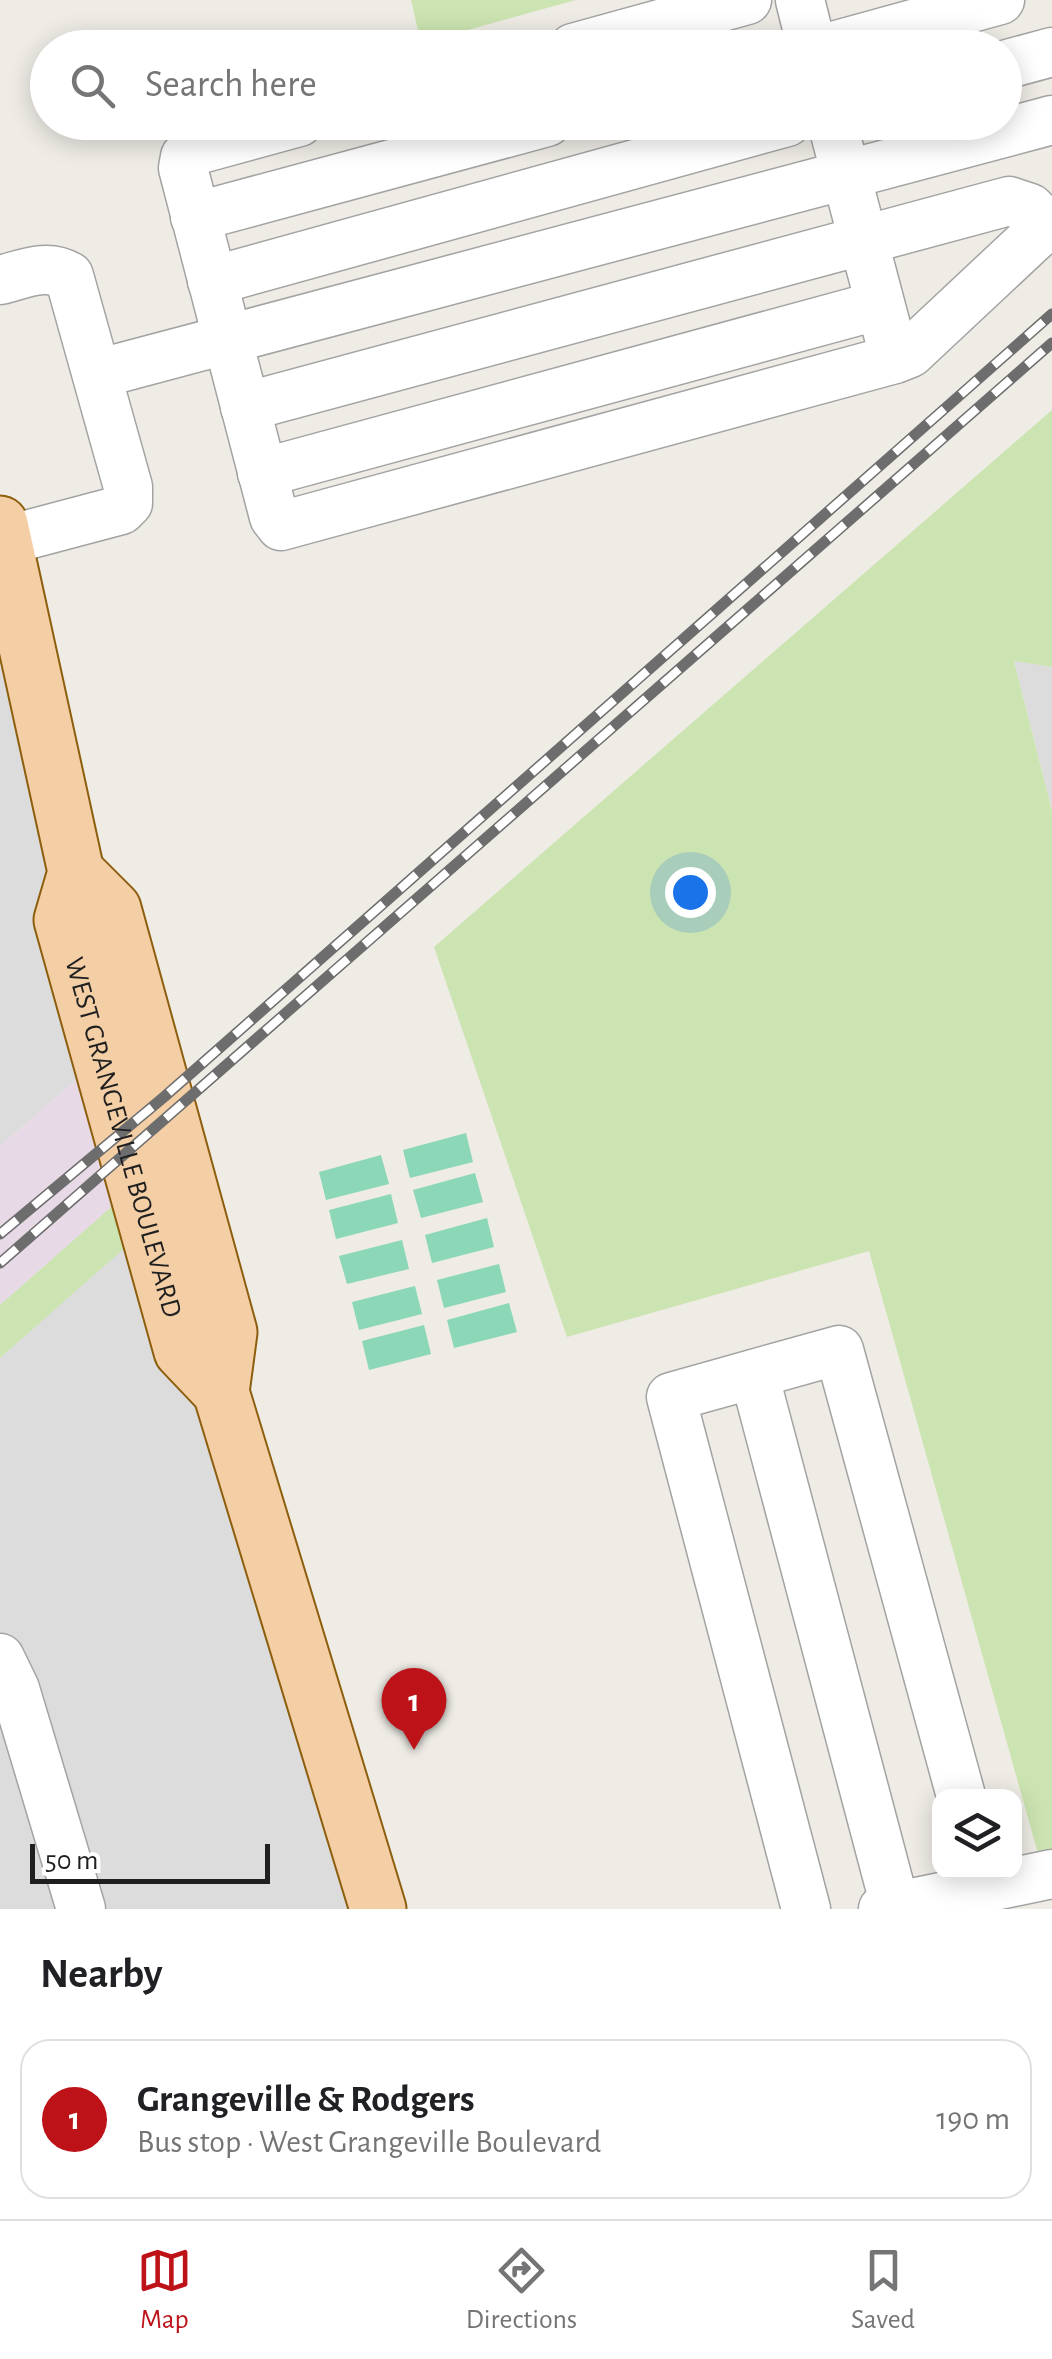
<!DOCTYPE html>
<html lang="en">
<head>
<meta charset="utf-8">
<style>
	body { margin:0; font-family:"Alegreya Sans",sans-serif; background:#f6f6f6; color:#202124 }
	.controls { position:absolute; right:30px; bottom:30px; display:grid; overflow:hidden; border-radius:20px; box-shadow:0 5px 25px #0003 }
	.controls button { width:90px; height:90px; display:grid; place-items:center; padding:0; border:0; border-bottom:2px solid #e0e0e0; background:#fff; color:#202124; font:50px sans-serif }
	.scale { position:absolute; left:30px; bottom:25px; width:240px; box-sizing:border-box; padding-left:10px; border:5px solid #1f1f1f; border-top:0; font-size:28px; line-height:35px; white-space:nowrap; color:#1f1f1f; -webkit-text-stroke:8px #fff; paint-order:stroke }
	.you { position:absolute; left:690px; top:892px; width:35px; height:35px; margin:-25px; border:8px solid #fff; border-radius:50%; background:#1a73e8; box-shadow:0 0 0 15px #1a73e833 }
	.badge { display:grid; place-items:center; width:65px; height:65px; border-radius:50%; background:#bc1218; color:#fff; font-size:32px; font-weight:700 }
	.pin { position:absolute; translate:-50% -82px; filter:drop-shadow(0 2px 5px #0008) }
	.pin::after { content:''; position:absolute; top:52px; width:35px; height:30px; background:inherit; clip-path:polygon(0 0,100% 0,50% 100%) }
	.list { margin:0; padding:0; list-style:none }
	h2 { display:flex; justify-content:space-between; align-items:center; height:130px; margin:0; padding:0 40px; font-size:42px }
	h2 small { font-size:32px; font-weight:400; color:#757577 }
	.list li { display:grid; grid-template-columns:65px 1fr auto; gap:30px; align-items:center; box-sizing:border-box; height:160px; margin:0 20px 20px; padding:0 20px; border:2px solid #e0e0e0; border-radius:30px }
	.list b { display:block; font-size:38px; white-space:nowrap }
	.list p { margin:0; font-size:32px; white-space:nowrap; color:#757577 }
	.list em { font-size:32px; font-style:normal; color:#757577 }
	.icon { flex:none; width:55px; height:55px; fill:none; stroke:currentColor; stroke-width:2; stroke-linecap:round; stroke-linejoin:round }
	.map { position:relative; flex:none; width:1052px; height:1909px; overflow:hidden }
	.search { position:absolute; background:#fff; box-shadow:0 5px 25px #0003; left:30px; right:30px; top:30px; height:110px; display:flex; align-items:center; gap:25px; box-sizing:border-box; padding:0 35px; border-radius:55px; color:#757577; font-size:38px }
	.sheet { height:310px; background:#fff }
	nav { display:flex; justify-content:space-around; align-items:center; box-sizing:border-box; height:140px; border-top:2px solid #e0e0e0; background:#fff; font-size:28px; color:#757577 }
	nav a { display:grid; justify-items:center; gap:5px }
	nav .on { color:#bc1218 }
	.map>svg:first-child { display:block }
</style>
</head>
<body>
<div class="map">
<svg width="1052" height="1909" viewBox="0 0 1052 1909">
	<rect width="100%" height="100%" fill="#efece6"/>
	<g fill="#dddcdc">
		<path d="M0 524 99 1060 0 1146Z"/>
		<path d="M1014 660 1052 667V811Z"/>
		<path d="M146 1228 378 1909H0V1358Z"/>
	</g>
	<path fill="#e7d9e5" d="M99 1060 134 1187 0 1305V1146Z"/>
	<g fill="#cce4b1">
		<path d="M411 0H576L421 43Z"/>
		<path d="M1052 410V667L1014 661 1052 811V1874L1044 1875 869 1251 567 1337 434 947Z"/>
		<path d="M134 1187 146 1229 0 1358V1305Z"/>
	</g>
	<g fill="#8bd7b7">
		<path d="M466 1133 473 1162 410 1178 403 1150Z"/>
		<path d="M381 1155 389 1184 326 1200 319 1172Z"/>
		<path d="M475 1173 483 1202 421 1218 413 1190Z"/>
		<path d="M391 1194 398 1223 336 1239 329 1210Z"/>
		<path d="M487 1218 494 1247 432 1263 425 1235Z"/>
		<path d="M402 1240 409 1269 347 1284 339 1256Z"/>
		<path d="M499 1264 506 1292 444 1308 437 1280Z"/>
		<path d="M415 1286 422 1314 359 1330 352 1302Z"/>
		<path d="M509 1303 517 1332 454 1348 447 1320Z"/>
		<path d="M424 1325 431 1354 369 1370 362 1341Z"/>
	</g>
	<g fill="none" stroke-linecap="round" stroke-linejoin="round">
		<g stroke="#a3a3a3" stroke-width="51">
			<g id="minor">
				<path d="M800 0 812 48"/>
				<path d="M573 48 747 0"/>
				<path d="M826 48 1000 0"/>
				<path d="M1004 65 1052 52"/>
				<path d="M299 122 193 151 185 157 183 168 274 517 281 526 895 359 910 353 1052 220"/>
				<path d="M832 122 889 337"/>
				<path d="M195 217 547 122"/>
				<path d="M0 280C24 274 47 263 69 276L128 487V503L121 510 4 541"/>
				<path d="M212 281 787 122"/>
				<path d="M97 374 1052 120"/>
				<path d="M245 407 1009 201 1030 208 1047 225"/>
				<path d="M262 473 880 305"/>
				<path d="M754 1374 895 1906"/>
				<path d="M0 1658 15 1689 81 1909"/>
				<path d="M806 1909 671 1397 839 1350 961 1796"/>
				<path d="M883 1909 1052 1874"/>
			</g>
		</g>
		<g stroke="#8d5e0d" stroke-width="59">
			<g id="major">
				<path id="s1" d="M0 524 76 872 62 920 182 1351 221 1392"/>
				<path d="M76 872 113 909 229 1332 221 1392 378 1909"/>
			</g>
		</g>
		<use href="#minor" stroke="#fff" stroke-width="48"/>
		<use href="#major" stroke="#f4cfa6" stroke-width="55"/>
		<g stroke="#6d6d6d" stroke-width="11">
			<g id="rail">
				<path d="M0 1234 164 1097 1052 314"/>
				<path d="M0 1263 1052 343"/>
			</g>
		</g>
		<use href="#rail" stroke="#fff" stroke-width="8" stroke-dasharray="22" stroke-linecap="butt"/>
	</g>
	<g text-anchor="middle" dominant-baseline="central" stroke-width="8" stroke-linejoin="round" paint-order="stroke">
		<g font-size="28" fill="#1f1f1f" stroke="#fff">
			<text stroke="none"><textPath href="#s1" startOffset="632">WEST GRANGEVILLE BOULEVARD</textPath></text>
		</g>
	</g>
</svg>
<div class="controls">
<button><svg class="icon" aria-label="layers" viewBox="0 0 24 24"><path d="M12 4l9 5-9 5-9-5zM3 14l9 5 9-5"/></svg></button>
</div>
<div class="scale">50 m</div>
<div class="you"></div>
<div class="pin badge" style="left:414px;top:1750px">1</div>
<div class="search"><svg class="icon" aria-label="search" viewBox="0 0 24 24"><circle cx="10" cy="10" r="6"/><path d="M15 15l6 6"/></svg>Search here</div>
</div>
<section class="sheet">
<h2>Nearby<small></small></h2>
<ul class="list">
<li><span class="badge">1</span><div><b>Grangeville &amp; Rodgers</b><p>Bus stop · West Grangeville Boulevard</p></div><em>190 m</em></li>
</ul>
</section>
<nav>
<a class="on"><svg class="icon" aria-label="map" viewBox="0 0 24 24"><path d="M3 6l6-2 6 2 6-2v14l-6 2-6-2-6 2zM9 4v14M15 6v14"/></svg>Map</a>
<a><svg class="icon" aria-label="directions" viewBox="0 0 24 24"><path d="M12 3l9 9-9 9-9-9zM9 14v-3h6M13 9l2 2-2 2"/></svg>Directions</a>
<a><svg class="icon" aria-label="saved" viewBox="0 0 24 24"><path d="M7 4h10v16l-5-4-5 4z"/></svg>Saved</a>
</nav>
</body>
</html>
